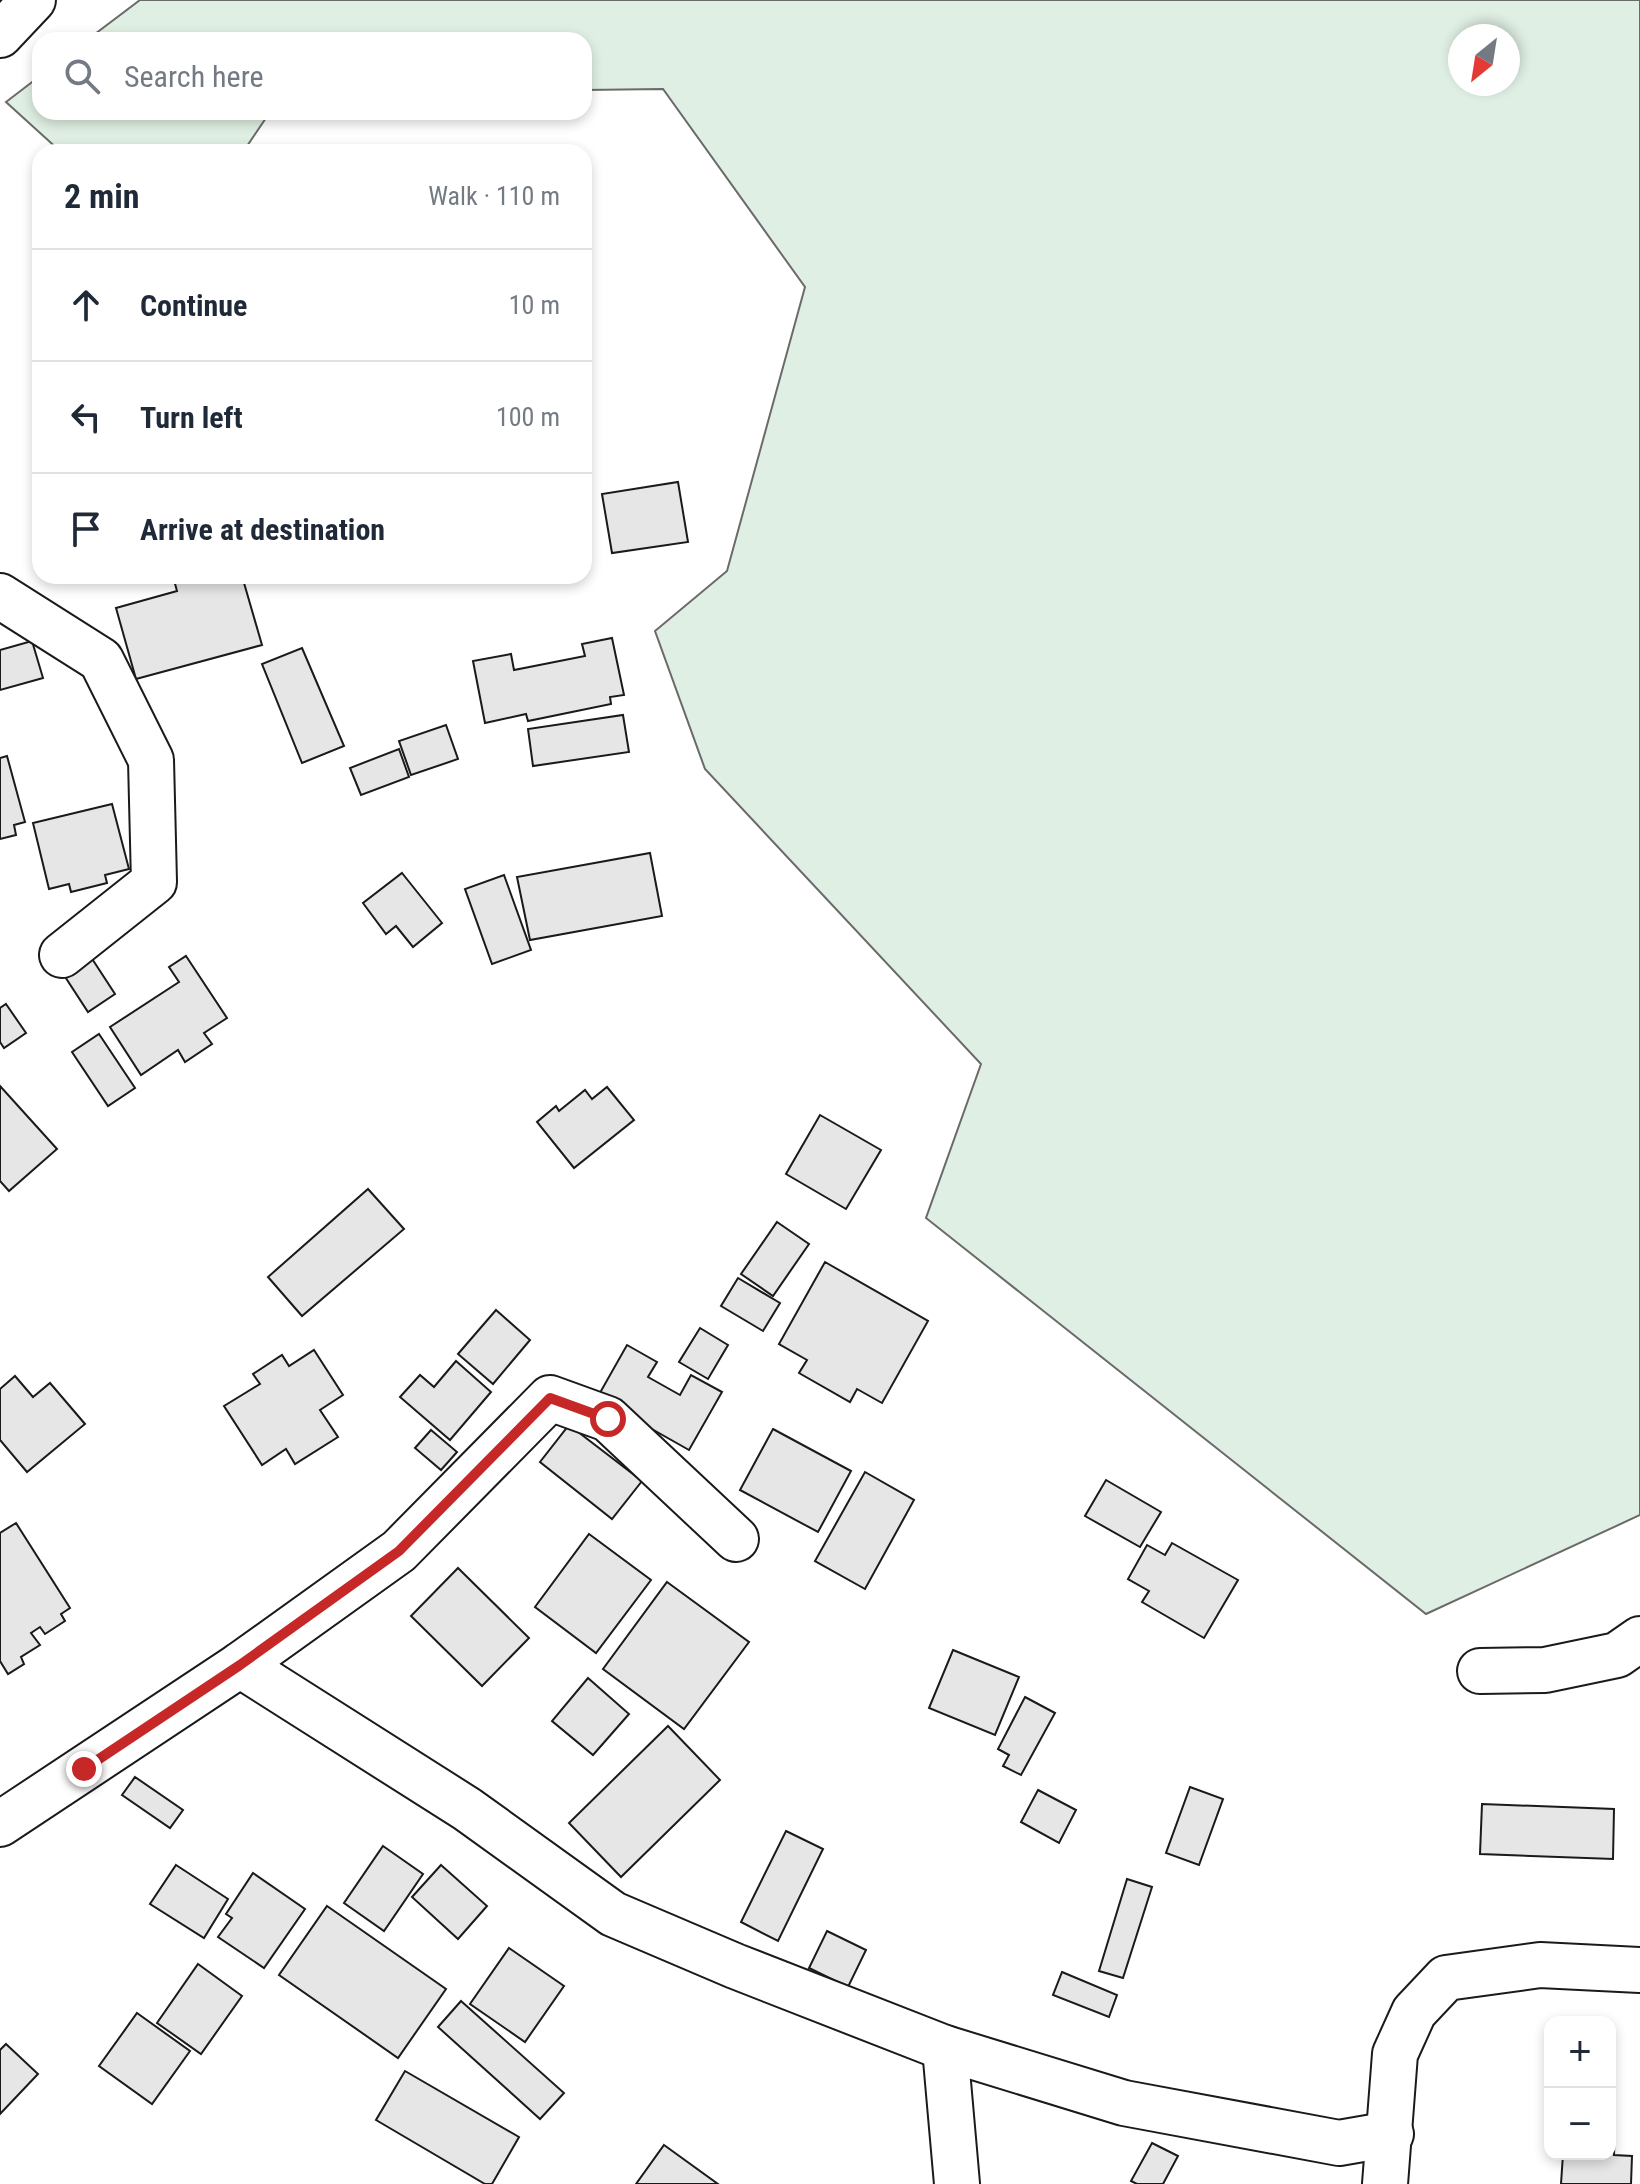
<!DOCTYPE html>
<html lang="en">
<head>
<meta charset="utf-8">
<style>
	body { margin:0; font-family:"Roboto Condensed",sans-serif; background:#f6f6f7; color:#1f2937 }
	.controls { position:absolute; right:24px; bottom:24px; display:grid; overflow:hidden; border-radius:16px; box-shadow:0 4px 12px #0003 }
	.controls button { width:72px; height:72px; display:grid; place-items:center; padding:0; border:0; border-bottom:2px solid #e0e1e3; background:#fff; color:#1f2937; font:40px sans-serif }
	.compass { position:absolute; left:1448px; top:24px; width:72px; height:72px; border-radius:50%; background:#fff; box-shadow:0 4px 12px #0003; rotate:210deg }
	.stop { position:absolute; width:24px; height:24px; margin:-18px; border:6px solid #c62828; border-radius:50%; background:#fff }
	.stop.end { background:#c62828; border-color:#fff; box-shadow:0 2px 8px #0008 }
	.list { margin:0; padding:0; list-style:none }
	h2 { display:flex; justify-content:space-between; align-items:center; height:104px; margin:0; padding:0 32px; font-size:34px }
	h2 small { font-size:26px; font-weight:400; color:#747a83 }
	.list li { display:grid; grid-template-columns:52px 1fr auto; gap:24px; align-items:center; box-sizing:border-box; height:112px; padding:0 32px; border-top:2px solid #e0e1e3 }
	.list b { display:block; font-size:30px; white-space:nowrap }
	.list em { font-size:26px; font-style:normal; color:#747a83 }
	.icon { flex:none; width:44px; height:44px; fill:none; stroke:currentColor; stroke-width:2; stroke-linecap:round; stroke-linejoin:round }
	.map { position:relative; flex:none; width:1640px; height:2184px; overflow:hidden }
	.search { position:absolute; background:#fff; box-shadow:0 4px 12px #0003; left:32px; top:32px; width:560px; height:88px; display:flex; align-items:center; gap:20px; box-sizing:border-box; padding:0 28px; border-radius:24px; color:#747a83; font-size:30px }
	.panel { position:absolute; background:#fff; box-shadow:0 4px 12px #0003; left:32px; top:144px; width:560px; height:440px; border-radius:24px }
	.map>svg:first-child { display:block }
</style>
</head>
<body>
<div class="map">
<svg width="1640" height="2184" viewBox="0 0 1640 2184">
	<rect width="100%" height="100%" fill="#fff"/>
	<g fill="#e0efe3" stroke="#6a6a6a" stroke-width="2" fill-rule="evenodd">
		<path d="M140 0H1640V1515L1426 1614 926 1218 981 1064 705 769 655 631 727 571 805 287 663 89 584 90V40H87ZM1460 36H1508V84H1460Z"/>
		<path d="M40 76V112H270L243 152H61L6 102Z"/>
	</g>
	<g fill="#e6e6e6" stroke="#1a1a1a" stroke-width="2">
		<path d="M678 482 688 542 612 553 602 494Z"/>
		<path d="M188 576H242L262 645 136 679 116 608 177 591 174 580Z"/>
		<path d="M612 638 624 695 610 697 611 704 528 721 526 714 485 723 473 661 511 654 514 670 585 656 582 644Z"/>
		<path d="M32 641 43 678 0 690V650Z"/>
		<path d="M302 648 344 746 302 763 262 664Z"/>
		<path d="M623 715 629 752 533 766 528 729Z"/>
		<path d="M446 725 458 759 411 775 399 741Z"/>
		<path d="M399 749 409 777 361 795 350 768Z"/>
		<path d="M7 756 25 822 14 825 16 835 0 839V758Z"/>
		<path d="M112 804 129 869 105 875 107 883 71 892 69 884 49 889 33 823Z"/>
		<path d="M650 853 662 916 530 940 517 877Z"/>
		<path d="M402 873 442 923 413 947 396 926 386 934 363 903Z"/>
		<path d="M504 875 531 950 492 964 465 889Z"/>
		<path d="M87 951 115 994 88 1012 60 969Z"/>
		<path d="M186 956 227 1018 204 1033 212 1044 185 1062 178 1050 141 1075 110 1027 179 982 169 967Z"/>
		<path d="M6 1004 26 1033 4 1048 0 1042V1008Z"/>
		<path d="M99 1034 135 1088 108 1106 72 1052Z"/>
		<path d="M0 1086 57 1149 9 1191 0 1181Z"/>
		<path d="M607 1087 634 1120 574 1168 537 1122 556 1106 559 1111 585 1090 592 1099Z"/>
		<path d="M820 1115 881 1150 846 1209 786 1174Z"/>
		<path d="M368 1189 404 1229 302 1316 268 1277Z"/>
		<path d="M777 1222 809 1244 773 1296 741 1274Z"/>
		<path d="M825 1262 928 1321 882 1403 857 1389 850 1402 799 1373 807 1360 779 1344Z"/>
		<path d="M738 1278 780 1303 763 1331 721 1306Z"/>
		<path d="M496 1310 530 1340 493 1384 458 1354Z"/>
		<path d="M700 1328 728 1345 708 1379 679 1362Z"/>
		<path d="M627 1345 657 1362 648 1377 680 1395 691 1375 722 1392 689 1450 597 1398Z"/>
		<path d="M314 1350 343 1395 320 1410 338 1437 295 1464 286 1449 262 1465 224 1406 260 1384 253 1374 282 1355 289 1366Z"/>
		<path d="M456 1361 491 1392 450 1440 400 1397 420 1375 434 1387Z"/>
		<path d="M15 1376 33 1397 50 1383 85 1424 27 1472 0 1440V1389Z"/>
		<path d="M569 1425 642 1481 612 1519 540 1462Z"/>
		<path d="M773 1429 851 1471 818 1532 740 1490Z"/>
		<path d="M431 1430 457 1452 441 1470 415 1448Z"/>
		<path d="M865 1472 914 1500 865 1589 815 1561Z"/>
		<path d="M1106 1480 1161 1512 1140 1547 1085 1516Z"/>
		<path d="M16 1523 70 1608 61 1614 65 1621 45 1634 40 1627 31 1633 40 1645 21 1657 24 1664 8 1674 0 1661V1533Z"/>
		<path d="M589 1534 651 1580 596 1653 535 1607Z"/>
		<path d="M1172 1543 1238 1580 1204 1638 1142 1602 1149 1591 1128 1579 1147 1545 1165 1555Z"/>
		<path d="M458 1568 529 1638 482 1686 411 1616Z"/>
		<path d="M667 1582 749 1642 684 1729 603 1669Z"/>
		<path d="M953 1650 1019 1677 995 1735 929 1708Z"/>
		<path d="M588 1678 629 1714 593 1755 552 1721Z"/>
		<path d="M1025 1697 1055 1713 1021 1775 1003 1766 1009 1755 998 1749Z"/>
		<path d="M668 1726 720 1780 621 1877 569 1823Z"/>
		<path d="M135 1777 183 1810 170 1828 122 1795Z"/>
		<path d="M1190 1787 1223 1799 1199 1865 1166 1853Z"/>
		<path d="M1038 1790 1076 1810 1059 1843 1021 1822Z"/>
		<path d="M1482 1804 1614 1809 1613 1859 1480 1854Z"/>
		<path d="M786 1831 823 1849 778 1941 741 1922Z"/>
		<path d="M383 1846 423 1874 384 1931 344 1903Z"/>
		<path d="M176 1865 228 1899 204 1938 150 1904Z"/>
		<path d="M441 1865 487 1906 458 1939 412 1897Z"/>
		<path d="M253 1873 305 1909 264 1968 218 1937 232 1918 226 1914Z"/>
		<path d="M1127 1879 1152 1887 1123 1978 1099 1971Z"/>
		<path d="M327 1906 446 1989 398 2058 279 1975Z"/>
		<path d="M827 1931 866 1950 848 1987 809 1968Z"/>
		<path d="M509 1948 564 1986 525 2042 470 2004Z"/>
		<path d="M198 1964 242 1996 201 2054 157 2023Z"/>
		<path d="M1062 1972 1117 1995 1109 2017 1053 1995Z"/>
		<path d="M461 2001 564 2093 540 2119 438 2027Z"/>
		<path d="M137 2013 190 2051 152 2104 99 2066Z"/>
		<path d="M6 2044 38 2074 0 2114V2050Z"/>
		<path d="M405 2071 519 2137 492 2184H485L376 2120Z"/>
		<path d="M1610 2128H1615L1614 2155 1632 2156 1631 2184H1561L1563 2154H1610Z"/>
		<path d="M1152 2143 1178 2156 1163 2184H1137L1131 2181Z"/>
		<path d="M664 2145 718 2184H636Z"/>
	</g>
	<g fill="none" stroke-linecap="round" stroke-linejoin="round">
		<g stroke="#1a1a1a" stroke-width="48">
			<g id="minor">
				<path d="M0 35 33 0"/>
				<path d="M0 596 101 660 151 760 154 882 62 955"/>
				<path d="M240 1665 467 1809 613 1914 735 1966 945 2048 1124 2103 1339 2143 1391 2134"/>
				<path d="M1480 1671 1545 1670 1617 1655 1640 1639"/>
				<path d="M0 1824 240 1665 399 1551 550 1398 608 1419 736 1539"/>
				<path d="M945 2048 957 2184"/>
				<path d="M1385 2184 1395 2054 1414 2012 1446 1978 1540 1965 1640 1970"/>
			</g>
		</g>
		<use href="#minor" stroke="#fff" stroke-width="44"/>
	</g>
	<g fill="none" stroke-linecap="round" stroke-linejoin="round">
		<path stroke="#c62828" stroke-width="10" d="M84 1769 240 1665 399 1551 550 1398 608 1419"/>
	</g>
</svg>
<div class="controls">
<button>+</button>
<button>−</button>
</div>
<svg class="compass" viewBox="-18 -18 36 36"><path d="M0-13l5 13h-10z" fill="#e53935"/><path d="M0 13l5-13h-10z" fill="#747a83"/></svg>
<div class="stop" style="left:608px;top:1419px"></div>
<div class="stop end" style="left:84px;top:1769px"></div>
<div class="search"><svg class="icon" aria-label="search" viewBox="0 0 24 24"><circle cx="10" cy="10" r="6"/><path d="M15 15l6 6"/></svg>Search here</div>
<section class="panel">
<h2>2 min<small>Walk · 110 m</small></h2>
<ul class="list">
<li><svg class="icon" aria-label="ahead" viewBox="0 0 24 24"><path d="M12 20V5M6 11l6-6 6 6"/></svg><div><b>Continue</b></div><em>10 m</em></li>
<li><svg class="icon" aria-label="left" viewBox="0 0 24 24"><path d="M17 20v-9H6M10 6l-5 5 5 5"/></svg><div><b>Turn left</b></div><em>100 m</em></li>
<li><svg class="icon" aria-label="arrive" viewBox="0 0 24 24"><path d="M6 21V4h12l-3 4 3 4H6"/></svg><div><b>Arrive at destination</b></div></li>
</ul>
</section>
</div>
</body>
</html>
